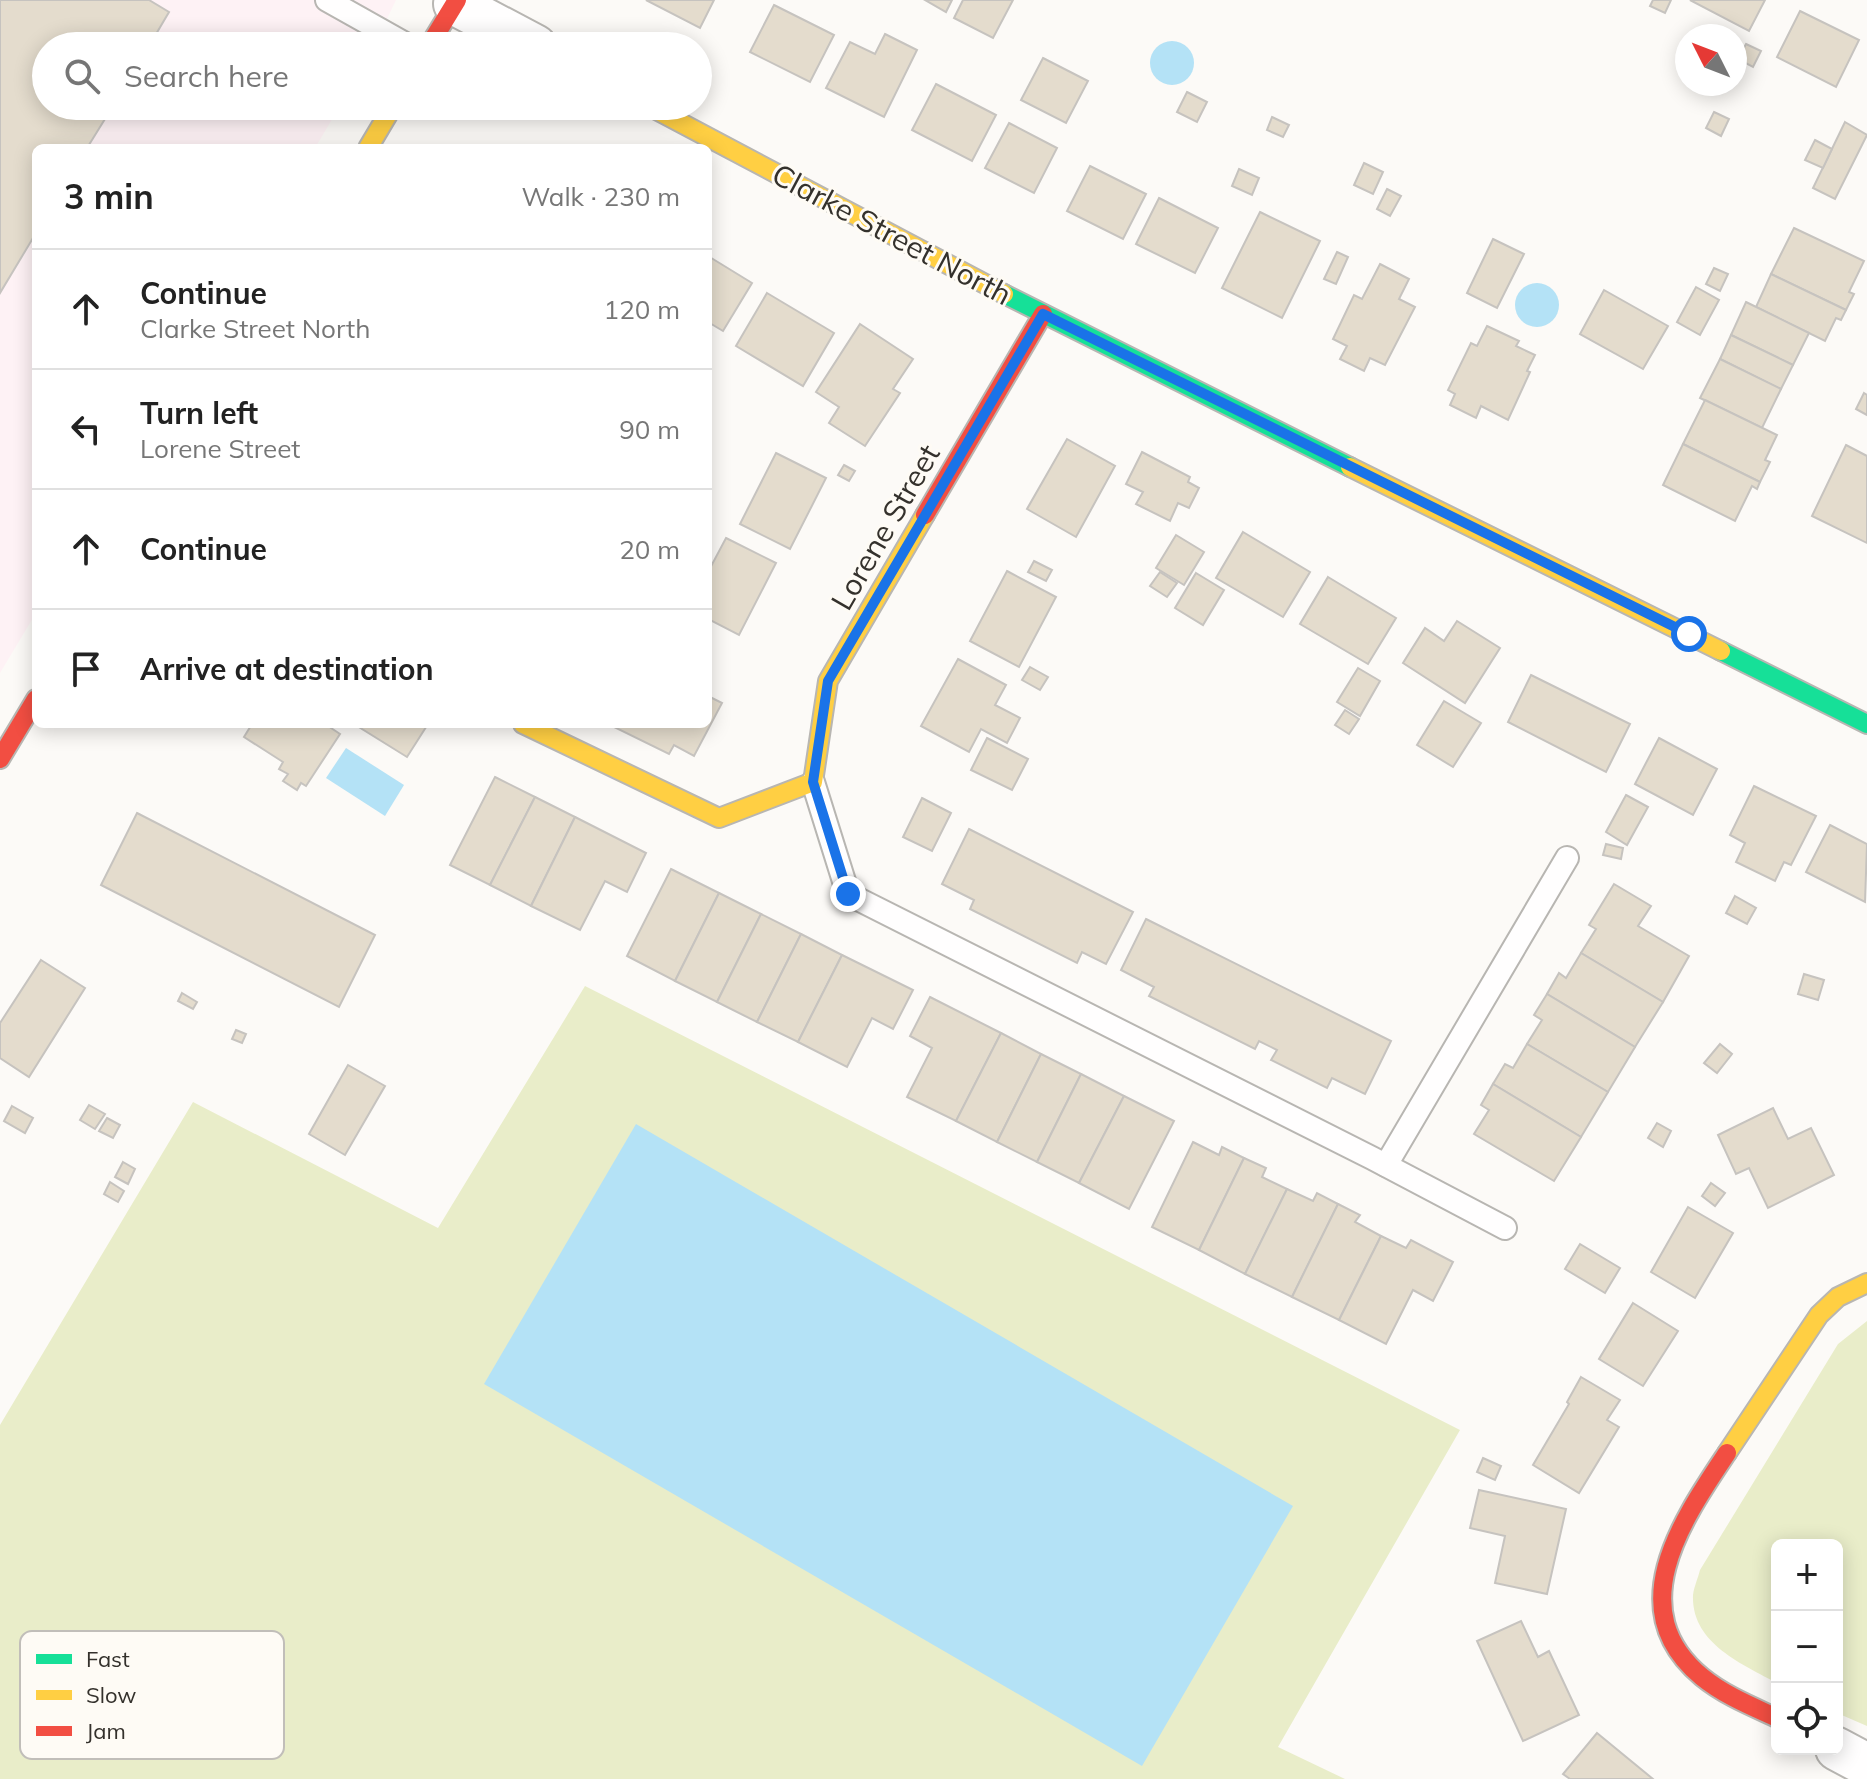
<!DOCTYPE html>
<html lang="en">
<head>
<meta charset="utf-8">
<style>
	body { margin:0; font-family:Mulish,sans-serif; background:#f6f6f6; color:#222 }
	.controls { position:absolute; right:24px; bottom:24px; display:grid; overflow:hidden; border-radius:12px; box-shadow:0 4px 20px #0003 }
	.controls button { width:72px; height:72px; display:grid; place-items:center; padding:0; border:0; border-bottom:2px solid #e0e0e0; background:#fff; color:#222; font:40px sans-serif }
	.compass { position:absolute; left:1675px; top:24px; width:72px; height:72px; border-radius:50%; background:#fff; box-shadow:0 4px 20px #0003; rotate:312deg }
	.stop { position:absolute; width:24px; height:24px; margin:-18px; border:6px solid #1a73e8; border-radius:50%; background:#fff }
	.stop.end { background:#1a73e8; border-color:#fff; box-shadow:0 2px 8px #0008 }
	.list { margin:0; padding:0; list-style:none }
	h2 { display:flex; justify-content:space-between; align-items:center; height:104px; margin:0; padding:0 32px; font-size:34px }
	h2 small { font-size:26px; font-weight:400; color:#767676 }
	.list li { display:grid; grid-template-columns:52px 1fr auto; gap:24px; align-items:center; box-sizing:border-box; height:120px; padding:0 32px; border-top:2px solid #e0e0e0 }
	.list b { display:block; font-size:30px; white-space:nowrap }
	.list p { margin:0; font-size:26px; white-space:nowrap; color:#767676 }
	.list em { font-size:26px; font-style:normal; color:#767676 }
	.icon { flex:none; width:44px; height:44px; fill:none; stroke:currentColor; stroke-width:2; stroke-linecap:round; stroke-linejoin:round }
	.map { position:relative; flex:none; width:1867px; height:1779px; overflow:hidden }
	.search { position:absolute; background:#fff; box-shadow:0 4px 20px #0003; left:32px; top:32px; width:680px; height:88px; display:flex; align-items:center; gap:20px; box-sizing:border-box; padding:0 28px; border-radius:44px; color:#767676; font-size:30px }
	.panel { position:absolute; background:#fff; box-shadow:0 4px 20px #0003; left:32px; top:144px; width:680px; height:584px; border-radius:12px }
	.map>svg:first-child { display:block }
</style>
</head>
<body>
<div class="map">
<svg width="1867" height="1779" viewBox="0 0 1867 1779">
	<rect width="100%" height="100%" fill="#fcfaf7"/>
	<path fill="#fef2f5" d="M0 0H396L374 46H46V106H340L315 148H36V613L0 673Z"/>
	<g fill="#e9edc9">
		<path d="M585 986 1460 1430 1278 1747 1345 1779H0V1425L193 1102 438 1228Z"/>
		<path d="M1867 1321V1726L1837 1713V1545H1777V1683C1742 1664 1691 1643 1693 1595 1694 1587 1698 1578 1700 1570L1838 1344Z"/>
	</g>
	<g fill="#b4e2f6">
		<circle cx="1172" cy="63" r="22"/>
		<circle cx="1537" cy="305" r="22"/>
		<path d="M346 748 404 785 385 816 326 778Z"/>
		<path d="M636 1124 1293 1506 1142 1766 484 1384Z"/>
	</g>
	<g fill="#e4dccd" stroke="#c6c3bf" stroke-width="2">
		<path d="M0 0H149L169 12 149 46H46V106H113L87 148H36V233L0 293Z"/>
		<path d="M646 0H714L700 28Z"/>
		<path d="M925 0H952L946 12Z"/>
		<path d="M963 0H1013L993 38 954 18Z"/>
		<path d="M1653 0H1671L1665 13 1650 6Z"/>
		<path d="M1690 0H1765L1749 31Z"/>
		<path d="M774 5 834 35 810 82 750 52Z"/>
		<path d="M1800 11 1859 40 1836 87 1777 57Z"/>
		<path d="M885 34 917 50 884 117 826 88 850 42 875 54Z"/>
		<path d="M1746 44 1761 51 1753 67 1738 59Z"/>
		<path d="M1043 58 1088 81 1066 123 1021 100Z"/>
		<path d="M936 84 996 115 972 161 912 130Z"/>
		<path d="M1187 92 1207 102 1197 122 1177 112Z"/>
		<path d="M1714 112 1729 119 1721 136 1706 128Z"/>
		<path d="M1272 117 1289 125 1283 137 1267 130Z"/>
		<path d="M1845 122 1867 135 1835 199 1813 188Z"/>
		<path d="M1009 123 1057 148 1034 193 985 168Z"/>
		<path d="M1815 140 1832 149 1823 168 1805 160Z"/>
		<path d="M1364 163 1383 172 1373 194 1354 185Z"/>
		<path d="M1090 166 1146 194 1123 239 1067 211Z"/>
		<path d="M1239 169 1259 178 1252 195 1232 186Z"/>
		<path d="M1387 189 1401 196 1390 216 1377 209Z"/>
		<path d="M1159 198 1218 228 1195 273 1136 244Z"/>
		<path d="M1260 212 1320 241 1282 318 1222 288Z"/>
		<path d="M1794 228 1864 261 1849 292 1854 294 1846 310 1771 274Z"/>
		<path d="M1493 239 1524 254 1497 308 1467 293Z"/>
		<path d="M1337 252 1348 257 1336 284 1324 279Z"/>
		<path d="M708 256 752 283 723 331 708 322Z"/>
		<path d="M1380 264 1409 279 1399 299 1415 307 1385 365 1370 358 1364 371 1340 359 1347 346 1333 339 1354 295 1362 299Z"/>
		<path d="M1714 268 1728 274 1720 291 1706 284Z"/>
		<path d="M1771 274 1846 310 1841 320 1836 318 1825 341 1756 307Z"/>
		<path d="M1696 287 1719 300 1700 335 1677 322Z"/>
		<path d="M1604 290 1668 326 1643 369 1580 334Z"/>
		<path d="M767 293 834 333 803 386 736 346Z"/>
		<path d="M1746 302 1809 333 1793 365 1731 335Z"/>
		<path d="M860 324 913 359 893 389 900 393 865 446 829 423 839 407 816 392Z"/>
		<path d="M1487 326 1519 341 1516 346 1535 355 1527 371 1530 372 1508 420 1481 406 1476 418 1450 405 1455 394 1448 390 1471 343 1477 346Z"/>
		<path d="M1731 335 1793 365 1781 389 1720 359Z"/>
		<path d="M1720 359 1781 389 1762 428 1700 398Z"/>
		<path d="M1864 393 1867 395V415L1856 409Z"/>
		<path d="M1705 400 1777 435 1765 460 1770 462 1760 482 1683 444Z"/>
		<path d="M1067 439 1115 466 1076 537 1027 509Z"/>
		<path d="M1683 444 1760 482 1757 489 1752 486 1735 521 1663 485Z"/>
		<path d="M1846 445 1867 456V543L1812 516Z"/>
		<path d="M1142 452 1190 477 1188 482 1199 488 1189 508 1178 503 1170 521 1136 504 1143 492 1126 484Z"/>
		<path d="M776 453 826 478 790 549 740 524Z"/>
		<path d="M844 465 855 471 849 481 838 475Z"/>
		<path d="M1243 532 1310 572 1283 617 1216 578Z"/>
		<path d="M1176 535 1204 552 1184 585 1156 568Z"/>
		<path d="M726 538 776 563 739 635 708 619V572Z"/>
		<path d="M1034 561 1052 570 1046 581 1028 572Z"/>
		<path d="M1007 571 1056 597 1019 667 970 641Z"/>
		<path d="M1160 572 1177 583 1167 597 1150 586Z"/>
		<path d="M1196 573 1224 590 1203 625 1175 608Z"/>
		<path d="M1328 577 1396 618 1368 664 1300 624Z"/>
		<path d="M1457 621 1500 648 1465 703 1403 663 1425 628 1444 641Z"/>
		<path d="M958 659 1006 685 995 705 1020 718 1007 743 981 729 969 752 921 726Z"/>
		<path d="M1030 667 1048 677 1040 690 1022 680Z"/>
		<path d="M1358 668 1380 681 1360 716 1337 702Z"/>
		<path d="M1531 675 1630 724 1606 772 1508 722Z"/>
		<path d="M708 696 722 703 694 756 674 745 669 754 612 726 614 724H708Z"/>
		<path d="M1444 701 1481 723 1453 767 1417 745Z"/>
		<path d="M1345 710 1359 719 1349 734 1335 725Z"/>
		<path d="M252 724H325L340 734 306 786 301 783 297 790 283 781 288 774 279 769 283 762 244 737Z"/>
		<path d="M354 724H428L407 757Z"/>
		<path d="M987 738 1028 759 1012 790 971 770Z"/>
		<path d="M1659 738 1717 769 1693 815 1635 784Z"/>
		<path d="M495 777 535 797 490 885 450 865Z"/>
		<path d="M1754 786 1816 816 1791 865 1784 862 1775 881 1736 862 1745 843 1730 835Z"/>
		<path d="M1626 795 1648 807 1627 845 1606 832Z"/>
		<path d="M535 797 575 817 531 906 490 885Z"/>
		<path d="M922 798 951 813 932 851 903 837Z"/>
		<path d="M137 813 375 935 339 1007 101 885Z"/>
		<path d="M575 817 646 853 627 892 605 881 580 930 531 906Z"/>
		<path d="M1830 825 1867 844 1865 902 1806 872Z"/>
		<path d="M969 829 1133 912 1106 964 1082 952 1077 963 970 909 974 900 942 884Z"/>
		<path d="M1606 844 1623 848 1621 859 1603 855Z"/>
		<path d="M671 869 719 893 675 981 627 956Z"/>
		<path d="M1614 884 1651 906 1638 926 1689 956 1663 1002 1581 953 1596 929 1589 925Z"/>
		<path d="M719 893 761 914 717 1002 675 981Z"/>
		<path d="M1735 896 1756 908 1747 924 1726 913Z"/>
		<path d="M761 914 801 934 757 1022 717 1002Z"/>
		<path d="M1146 919 1391 1041 1365 1094 1332 1078 1327 1088 1271 1060 1277 1050 1259 1041 1255 1049 1149 996 1154 987 1121 970Z"/>
		<path d="M801 934 842 955 798 1042 757 1022Z"/>
		<path d="M1581 953 1663 1002 1635 1047 1547 994 1559 973 1566 978Z"/>
		<path d="M842 955 913 990 893 1029 872 1018 847 1067 798 1042Z"/>
		<path d="M41 960 85 988 29 1077 0 1058V1023Z"/>
		<path d="M1804 974 1824 980 1818 1000 1798 994Z"/>
		<path d="M182 993 197 1002 193 1009 178 1001Z"/>
		<path d="M1547 994 1635 1047 1608 1092 1527 1044 1542 1020 1534 1015Z"/>
		<path d="M930 997 1001 1033 956 1121 907 1097 932 1048 910 1036Z"/>
		<path d="M236 1030 246 1034 242 1043 232 1039Z"/>
		<path d="M1001 1033 1041 1054 997 1142 956 1121Z"/>
		<path d="M1527 1044 1608 1092 1581 1137 1493 1084 1505 1064 1513 1068Z"/>
		<path d="M1720 1044 1732 1054 1717 1073 1704 1063Z"/>
		<path d="M1041 1054 1081 1074 1037 1162 997 1142Z"/>
		<path d="M348 1065 385 1086 345 1155 309 1134Z"/>
		<path d="M1081 1074 1124 1096 1079 1183 1037 1162Z"/>
		<path d="M1493 1084 1581 1137 1554 1181 1474 1134 1489 1110 1481 1105Z"/>
		<path d="M1124 1096 1174 1121 1129 1209 1079 1183Z"/>
		<path d="M89 1105 105 1114 95 1129 80 1120Z"/>
		<path d="M12 1106 33 1118 25 1133 4 1121Z"/>
		<path d="M1773 1108 1788 1139 1811 1128 1834 1175 1768 1208 1749 1168 1736 1174 1718 1135Z"/>
		<path d="M107 1118 120 1125 113 1138 99 1131Z"/>
		<path d="M1657 1123 1671 1131 1663 1147 1648 1138Z"/>
		<path d="M1193 1142 1219 1155 1222 1147 1244 1158 1199 1250 1152 1227Z"/>
		<path d="M1244 1158 1266 1168 1262 1177 1287 1189 1245 1274 1199 1250Z"/>
		<path d="M123 1162 135 1169 128 1184 115 1177Z"/>
		<path d="M110 1182 124 1191 118 1202 104 1194Z"/>
		<path d="M1711 1183 1725 1193 1715 1206 1702 1196Z"/>
		<path d="M1287 1189 1313 1201 1317 1193 1338 1204 1292 1297 1245 1274Z"/>
		<path d="M1338 1204 1360 1215 1355 1222 1381 1236 1339 1320 1292 1297Z"/>
		<path d="M1688 1207 1733 1233 1695 1298 1651 1272Z"/>
		<path d="M1381 1236 1406 1248 1411 1240 1453 1262 1433 1301 1413 1290 1386 1344 1339 1320Z"/>
		<path d="M1580 1244 1620 1268 1605 1293 1565 1269Z"/>
		<path d="M1633 1303 1678 1331 1643 1386 1599 1359Z"/>
		<path d="M1581 1377 1620 1400 1607 1420 1619 1427 1579 1493 1533 1465 1569 1404 1567 1402Z"/>
		<path d="M1483 1458 1501 1466 1495 1480 1477 1472Z"/>
		<path d="M1479 1490 1566 1509 1547 1594 1495 1583 1505 1536 1470 1528Z"/>
		<path d="M1521 1621 1538 1657 1549 1651 1579 1715 1523 1741 1477 1641Z"/>
		<path d="M1597 1733 1653 1779H1570L1563 1774Z"/>
	</g>
	<g fill="none" stroke-linecap="round" stroke-linejoin="round">
		<g stroke="#b8b6b2" stroke-width="26">
			<g id="lane">
				<path d="M327 0 409 46"/>
				<path d="M813 782 848 894 1372 1158 1505 1228"/>
				<path d="M1386 1165 1567 858"/>
			</g>
		</g>
		<g stroke="#b8b6b2" stroke-width="46">
			<g id="street">
				<path d="M455 4 535 46"/>
				<path d="M1837 1749 1867 1765"/>
			</g>
		</g>
		<g stroke="#b8b6b2" stroke-width="22">
			<g id="fast">
				<path d="M1004 294 1350 467"/>
				<path d="M1721 651 1867 724"/>
			</g>
		</g>
		<g stroke="#b8b6b2" stroke-width="22">
			<g id="slow">
				<path d="M649 106 1004 294"/>
				<path d="M368 148 393 106"/>
				<path d="M1350 467 1721 651"/>
				<path d="M523 724 719 818 813 782 828 681 925 515"/>
				<path d="M1727 1453 1819 1315 1838 1297 1867 1283"/>
			</g>
		</g>
		<g stroke="#b8b6b2" stroke-width="22">
			<g id="jam">
				<path d="M429 46 457 0"/>
				<path d="M925 515 1043 314"/>
				<path d="M0 759 36 699"/>
				<path d="M1727 1453C1683 1519 1620 1609 1702 1677 1724 1695 1751 1706 1777 1718"/>
			</g>
		</g>
		<use href="#lane" stroke="#fffefe" stroke-width="22"/>
		<use href="#street" stroke="#fffefe" stroke-width="42"/>
		<use href="#fast" stroke="#16e098" stroke-width="18"/>
		<use href="#slow" stroke="#ffcf43" stroke-width="18"/>
		<use href="#jam" stroke="#f24e42" stroke-width="18"/>
	</g>
	<g fill="none" stroke-linecap="round" stroke-linejoin="round">
		<path stroke="#1a73e8" stroke-width="10" d="M848 894 813 782 828 681 1043 314 1689 634"/>
	</g>
	<g text-anchor="middle" dominant-baseline="central" stroke-width="6" stroke-linejoin="round" paint-order="stroke">
		<g font-size="30" fill="#34312c" stroke="#fefbf5">
			<text transform="translate(892 234) rotate(28)">Clarke Street North</text>
			<text transform="translate(885 527) rotate(-60)">Lorene Street</text>
		</g>
	</g>
	<rect x="20" y="1631" width="264" height="128" rx="12" fill="#fefbf5" stroke="#c1beb9" stroke-width="2"/>
	<rect x="36" y="1654" width="36" height="10" fill="#16e098"/>
	<rect x="36" y="1690" width="36" height="10" fill="#ffcf43"/>
	<rect x="36" y="1726" width="36" height="10" fill="#f24e42"/>
	<g font-size="22" fill="#34312c">
		<text x="86" y="1667">Fast</text>
		<text x="86" y="1703">Slow</text>
		<text x="86" y="1739">Jam</text>
	</g>
</svg>
<div class="controls">
<button>+</button>
<button>−</button>
<button><svg class="icon" aria-label="locate" viewBox="0 0 24 24"><circle cx="12" cy="12" r="6"/><path d="M12 2v4M12 18v4M2 12h4M18 12h4"/></svg></button>
</div>
<svg class="compass" viewBox="-18 -18 36 36"><path d="M0-13l5 13h-10z" fill="#e53935"/><path d="M0 13l5-13h-10z" fill="#767676"/></svg>
<div class="stop" style="left:1689px;top:634px"></div>
<div class="stop end" style="left:848px;top:894px"></div>
<div class="search"><svg class="icon" aria-label="search" viewBox="0 0 24 24"><circle cx="10" cy="10" r="6"/><path d="M15 15l6 6"/></svg>Search here</div>
<section class="panel">
<h2>3 min<small>Walk · 230 m</small></h2>
<ul class="list">
<li><svg class="icon" aria-label="ahead" viewBox="0 0 24 24"><path d="M12 20V5M6 11l6-6 6 6"/></svg><div><b>Continue</b><p>Clarke Street North</p></div><em>120 m</em></li>
<li><svg class="icon" aria-label="left" viewBox="0 0 24 24"><path d="M17 20v-9H6M10 6l-5 5 5 5"/></svg><div><b>Turn left</b><p>Lorene Street</p></div><em>90 m</em></li>
<li><svg class="icon" aria-label="ahead" viewBox="0 0 24 24"><path d="M12 20V5M6 11l6-6 6 6"/></svg><div><b>Continue</b></div><em>20 m</em></li>
<li><svg class="icon" aria-label="arrive" viewBox="0 0 24 24"><path d="M6 21V4h12l-3 4 3 4H6"/></svg><div><b>Arrive at destination</b></div></li>
</ul>
</section>
</div>
</body>
</html>
